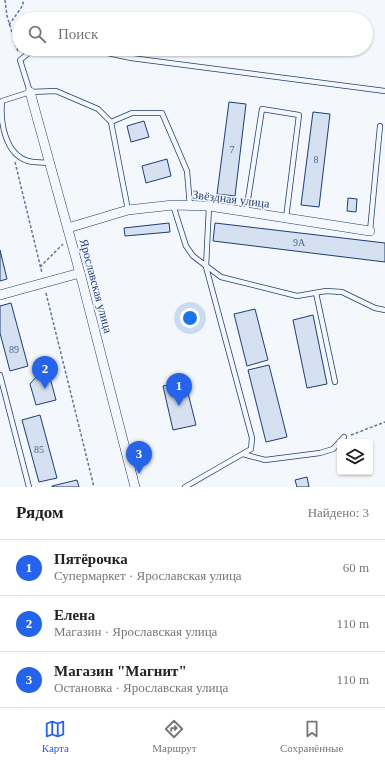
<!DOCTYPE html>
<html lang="ru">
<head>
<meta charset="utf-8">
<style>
	body { margin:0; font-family:Georgia,serif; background:#f2f2f2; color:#222 }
	.controls { position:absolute; right:12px; bottom:12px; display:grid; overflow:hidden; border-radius:4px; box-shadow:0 1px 3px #0004 }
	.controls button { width:36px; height:36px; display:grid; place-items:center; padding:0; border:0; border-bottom:1px solid #e0e0e0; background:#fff; color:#222; font:20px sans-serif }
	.you { position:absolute; left:190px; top:318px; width:14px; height:14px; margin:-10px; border:3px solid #fff; border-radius:50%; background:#1a73e8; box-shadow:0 0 0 6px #1a73e833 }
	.badge { display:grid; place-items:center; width:26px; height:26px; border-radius:50%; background:#2563eb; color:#fff; font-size:13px; font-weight:700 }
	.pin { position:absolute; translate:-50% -33px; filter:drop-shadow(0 1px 2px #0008) }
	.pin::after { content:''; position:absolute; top:21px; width:14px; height:12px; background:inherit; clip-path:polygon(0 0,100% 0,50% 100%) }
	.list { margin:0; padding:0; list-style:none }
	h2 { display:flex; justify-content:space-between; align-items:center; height:52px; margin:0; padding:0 16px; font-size:17px }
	h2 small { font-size:13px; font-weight:400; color:#767676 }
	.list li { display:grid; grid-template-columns:26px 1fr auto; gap:12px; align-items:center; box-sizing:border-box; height:56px; padding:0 16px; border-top:1px solid #e0e0e0 }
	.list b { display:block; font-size:15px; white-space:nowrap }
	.list p { margin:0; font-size:13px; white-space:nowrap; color:#767676 }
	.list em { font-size:13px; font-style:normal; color:#767676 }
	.icon { flex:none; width:22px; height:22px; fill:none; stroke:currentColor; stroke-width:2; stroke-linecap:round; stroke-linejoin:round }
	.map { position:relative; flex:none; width:385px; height:487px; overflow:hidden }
	.search { position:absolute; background:#fff; box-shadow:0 1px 3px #0004; left:12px; right:12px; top:12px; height:44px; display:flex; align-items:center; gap:10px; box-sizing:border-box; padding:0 14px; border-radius:22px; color:#767676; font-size:15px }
	.sheet { height:220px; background:#fff }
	nav { display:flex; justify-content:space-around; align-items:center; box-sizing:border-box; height:56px; border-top:1px solid #e0e0e0; background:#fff; font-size:11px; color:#767676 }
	nav a { display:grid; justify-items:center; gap:2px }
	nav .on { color:#2563eb }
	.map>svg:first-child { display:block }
</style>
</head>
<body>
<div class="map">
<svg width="385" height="487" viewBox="0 0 385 487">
	<rect width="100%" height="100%" fill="#f4f7fb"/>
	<g fill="#d5e0f0" stroke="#1d3f73">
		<path d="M229 102 246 104 235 196 217 194Z"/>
		<path d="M313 112 330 114 319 207 301 205Z"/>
		<path d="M144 121 149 137 131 142 127 126Z"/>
		<path d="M167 159 171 176 146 183 142 166Z"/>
		<path d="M348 198 357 199 356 212 347 211Z"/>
		<path d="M169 223 170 232 125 236 124 228Z"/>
		<path d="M215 223 385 243V262L213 241Z"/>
		<path d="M0 250 7 279 0 281Z"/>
		<path d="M11 303 28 366 10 371 0 333V306Z"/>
		<path d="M255 309 268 360 247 366 234 314Z"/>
		<path d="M313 315 327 384 307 388 293 320Z"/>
		<path d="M269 365 287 437 266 442 248 370Z"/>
		<path d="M49 374 56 400 36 405 30 384 36 377Z"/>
		<path d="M185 381 196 425 173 430 163 386Z"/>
		<path d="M40 415 57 478 39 482 22 420Z"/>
		<path d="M307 477 309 487H297L295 480Z"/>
		<path d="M77 480 79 487H52V486Z"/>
	</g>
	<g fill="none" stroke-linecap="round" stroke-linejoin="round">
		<g stroke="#1d3f73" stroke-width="6">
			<g id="lane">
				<path d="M89 49 131 58 385 91"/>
				<path d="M30 92 20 60 34 49"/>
				<path d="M111 122 132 113H162L187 171 190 206"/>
				<path d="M50 163C43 162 35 163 28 161 5 154 0 122 2 101L30 92 56 91 98 109 111 122 128 210"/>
				<path d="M173 205 186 246 193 256 221 277 297 296 326 291 342 292 375 308 385 310"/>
				<path d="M246 212 262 109 299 115 286 218"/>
				<path d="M370 231 380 126"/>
				<path d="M316 293 335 382"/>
				<path d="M0 375 29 487"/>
				<path d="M243 454 265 460 320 453 333 449 344 437"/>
				<path d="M185 487 251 449 252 438 206 267 209 206"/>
			</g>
		</g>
		<g stroke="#1d3f73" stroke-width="10">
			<g id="street">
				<path d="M30 92 80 273 135 487"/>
				<path d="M68 228 128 210 173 205 209 206 370 231"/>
				<path d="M0 295 80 273"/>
			</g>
		</g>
		<g stroke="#5e769c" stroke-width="1.5" stroke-dasharray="3 2" stroke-linecap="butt">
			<path d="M5 0 7 16 18 52"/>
			<path d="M9 25 23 5V0"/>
			<path d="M15 162 42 273"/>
			<path d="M40 267 63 244"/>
			<path d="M46 293 94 487"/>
			<path d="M351 435 385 422"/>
		</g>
		<use href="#lane" stroke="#f4f7fb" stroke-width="4.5"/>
		<use href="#street" stroke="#f4f7fb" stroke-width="9"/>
	</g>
	<g text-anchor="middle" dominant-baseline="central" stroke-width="3" stroke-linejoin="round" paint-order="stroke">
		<g font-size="10" fill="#4b6792">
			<text x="232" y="149">7</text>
			<text x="316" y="159">8</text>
			<text x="299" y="242">9А</text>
			<text x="14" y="349">89</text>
			<text x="39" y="449">85</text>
		</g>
		<g font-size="12" fill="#1d3f73" stroke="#f4f7fb">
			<text transform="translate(231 199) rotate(7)">Звёздная улица</text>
			<text transform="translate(96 286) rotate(75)">Ярославская улица</text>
		</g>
	</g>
</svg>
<div class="controls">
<button><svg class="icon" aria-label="layers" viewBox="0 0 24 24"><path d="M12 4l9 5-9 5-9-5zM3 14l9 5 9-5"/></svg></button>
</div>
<div class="you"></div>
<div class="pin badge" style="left:179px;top:406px">1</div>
<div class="pin badge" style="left:45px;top:389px">2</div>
<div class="pin badge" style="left:139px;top:474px">3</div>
<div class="search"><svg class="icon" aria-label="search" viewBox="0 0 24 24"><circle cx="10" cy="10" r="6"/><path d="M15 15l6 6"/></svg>Поиск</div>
</div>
<section class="sheet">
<h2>Рядом<small>Найдено: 3</small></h2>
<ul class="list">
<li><span class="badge">1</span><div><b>Пятёрочка</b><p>Супермаркет · Ярославская улица</p></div><em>60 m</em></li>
<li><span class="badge">2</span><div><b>Елена</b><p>Магазин · Ярославская улица</p></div><em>110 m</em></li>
<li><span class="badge">3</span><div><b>Магазин &quot;Магнит&quot;</b><p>Остановка · Ярославская улица</p></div><em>110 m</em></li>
</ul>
</section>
<nav>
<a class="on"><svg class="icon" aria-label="map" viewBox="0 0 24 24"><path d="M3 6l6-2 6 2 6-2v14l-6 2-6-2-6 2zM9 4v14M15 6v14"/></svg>Карта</a>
<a><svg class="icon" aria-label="directions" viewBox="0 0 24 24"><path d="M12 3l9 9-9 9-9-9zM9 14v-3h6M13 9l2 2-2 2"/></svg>Маршрут</a>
<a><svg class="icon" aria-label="saved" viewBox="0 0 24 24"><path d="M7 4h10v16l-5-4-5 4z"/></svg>Сохранённые</a>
</nav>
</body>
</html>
